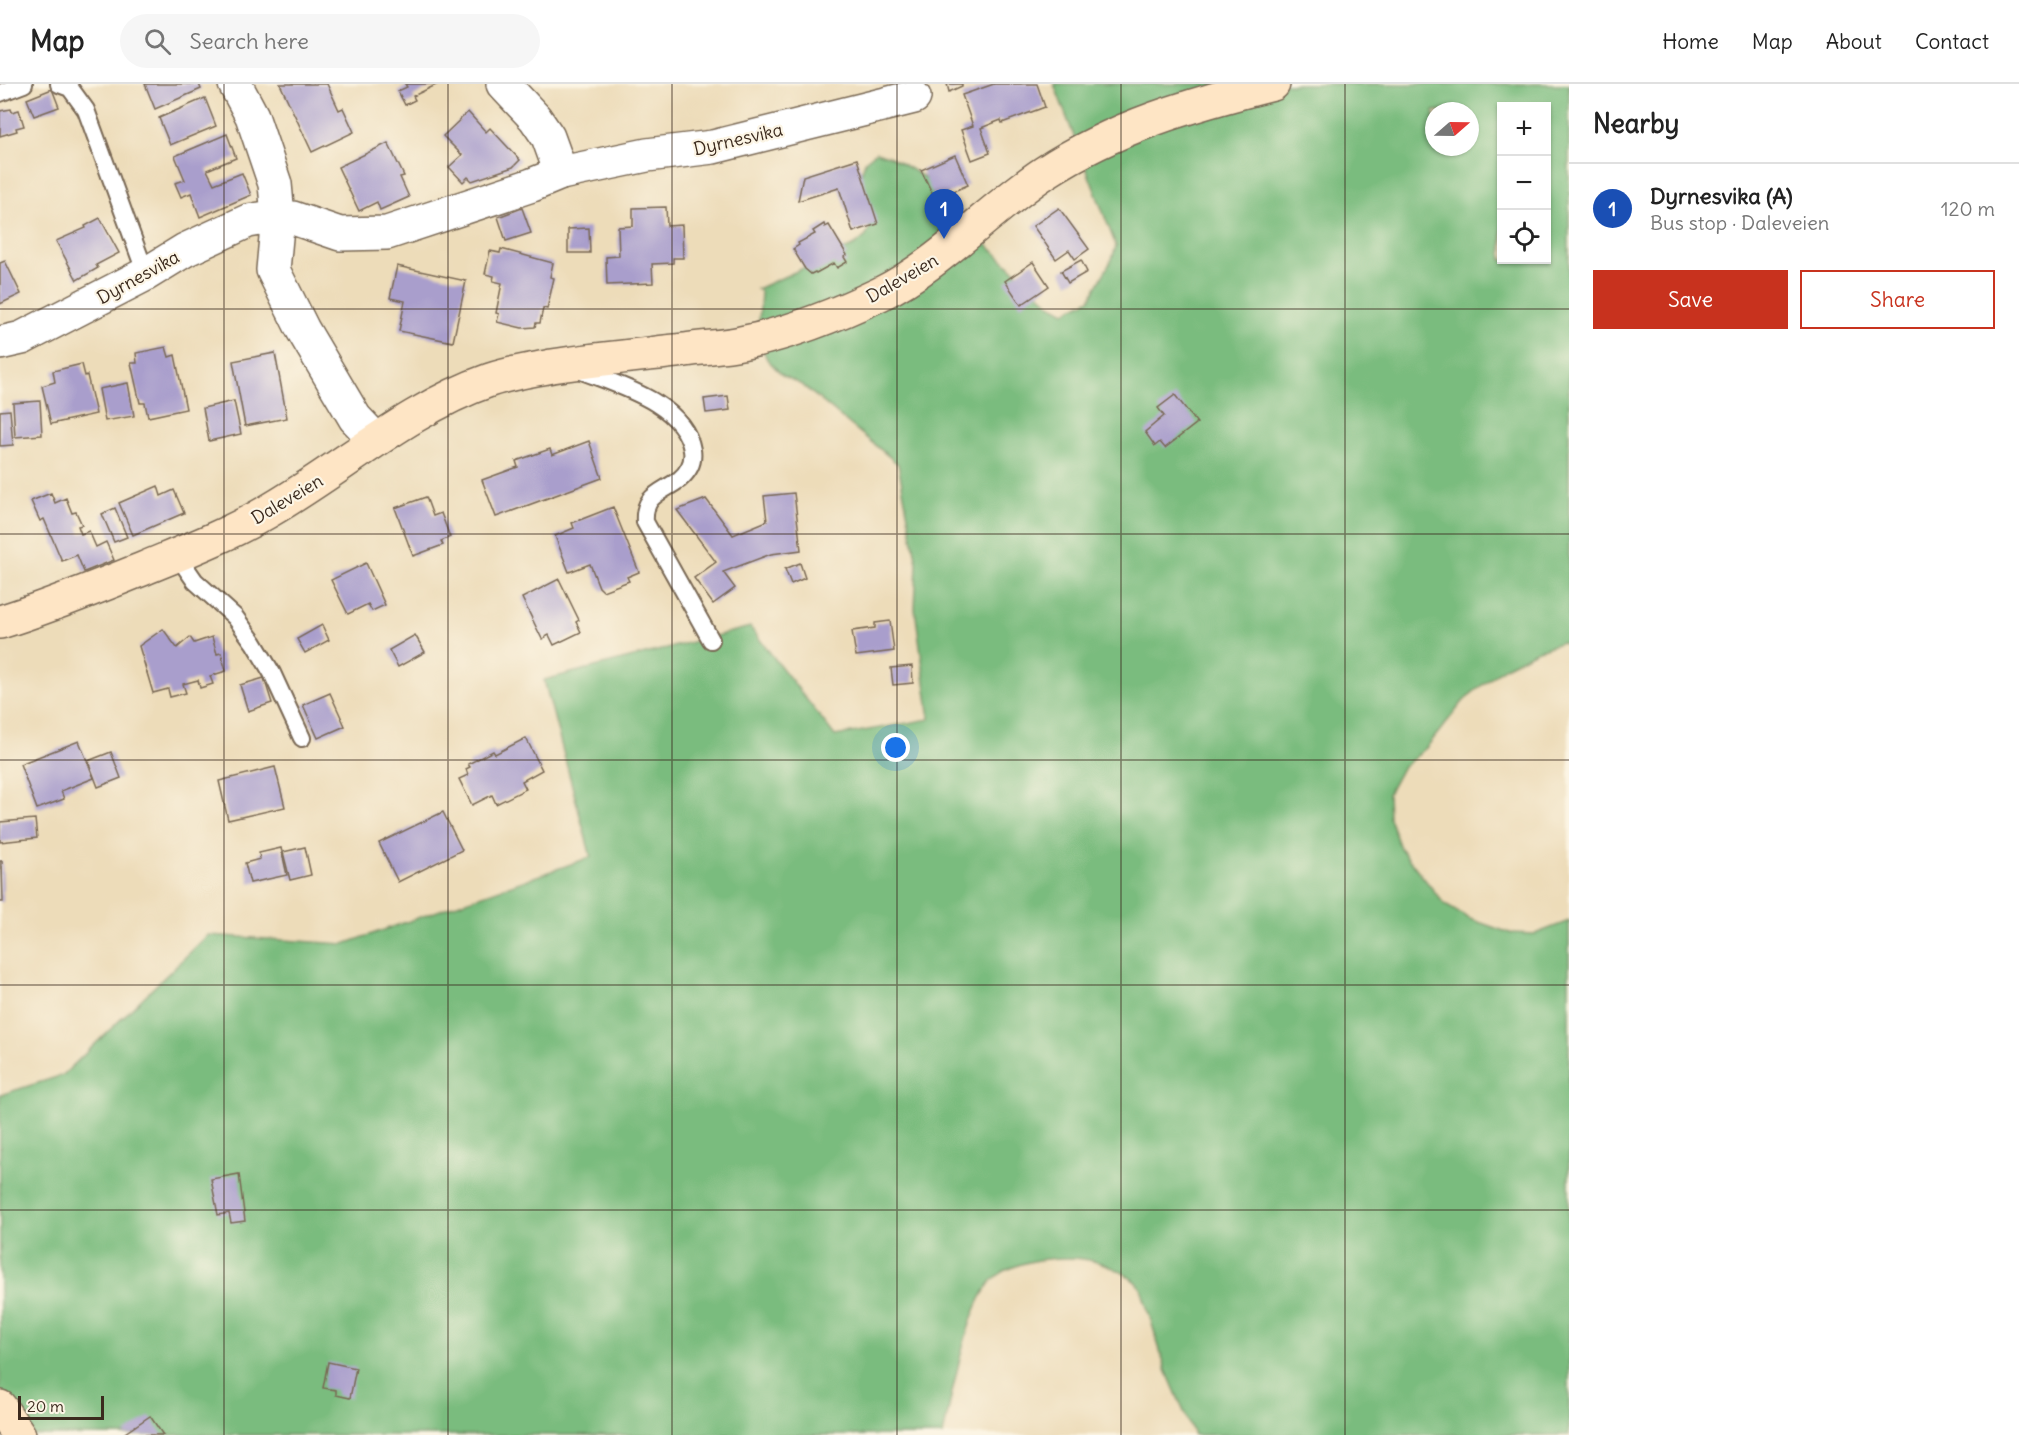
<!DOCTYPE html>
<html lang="en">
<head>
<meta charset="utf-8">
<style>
	body { margin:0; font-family:Delius,sans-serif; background:#f6f6f6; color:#222 }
	.controls { position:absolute; right:18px; top:18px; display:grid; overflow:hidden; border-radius:0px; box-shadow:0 2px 4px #0004 }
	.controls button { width:54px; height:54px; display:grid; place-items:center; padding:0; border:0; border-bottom:2px solid #e0e0e0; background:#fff; color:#222; font:30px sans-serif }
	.compass { position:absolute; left:1425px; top:18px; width:54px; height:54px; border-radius:50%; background:#fff; box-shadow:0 2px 4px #0004; rotate:70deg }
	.scale { position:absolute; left:18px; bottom:15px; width:86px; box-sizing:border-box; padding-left:6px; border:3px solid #3b2a1e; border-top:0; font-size:16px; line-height:21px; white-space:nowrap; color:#3b2a1e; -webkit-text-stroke:4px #fcf5e5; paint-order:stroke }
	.you { position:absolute; left:896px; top:664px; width:21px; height:21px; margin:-15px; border:4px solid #fff; border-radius:50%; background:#1a73e8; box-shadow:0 0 0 9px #1a73e833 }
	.badge { display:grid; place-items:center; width:39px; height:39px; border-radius:50%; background:#c8321e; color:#fff; font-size:20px; font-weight:700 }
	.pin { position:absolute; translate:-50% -50px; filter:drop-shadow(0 2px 3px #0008) }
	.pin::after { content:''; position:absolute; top:32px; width:21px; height:18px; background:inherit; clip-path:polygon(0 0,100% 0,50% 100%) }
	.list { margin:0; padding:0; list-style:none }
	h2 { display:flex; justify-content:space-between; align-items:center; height:78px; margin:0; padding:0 24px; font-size:26px }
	h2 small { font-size:20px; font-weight:400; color:#767676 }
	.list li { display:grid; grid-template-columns:39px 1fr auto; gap:18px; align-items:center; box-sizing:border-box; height:90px; padding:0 24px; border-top:2px solid #e0e0e0 }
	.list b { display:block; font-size:22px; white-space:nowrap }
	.list p { margin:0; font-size:20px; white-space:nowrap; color:#767676 }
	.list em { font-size:20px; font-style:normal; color:#767676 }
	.actions { display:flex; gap:12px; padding:18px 24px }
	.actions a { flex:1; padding:14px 0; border:2px solid #c8321e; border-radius:0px; text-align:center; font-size:21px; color:#c8321e }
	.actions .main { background:#c8321e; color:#fff }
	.icon { flex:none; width:33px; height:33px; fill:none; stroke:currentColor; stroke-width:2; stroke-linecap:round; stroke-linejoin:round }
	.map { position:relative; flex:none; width:1569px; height:1351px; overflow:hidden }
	header { display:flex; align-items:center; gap:36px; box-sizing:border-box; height:84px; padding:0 30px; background:#fff; border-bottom:2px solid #e0e0e0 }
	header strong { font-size:28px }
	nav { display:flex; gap:33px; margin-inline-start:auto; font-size:21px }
	.search { width:420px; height:54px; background:#f6f6f6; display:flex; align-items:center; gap:15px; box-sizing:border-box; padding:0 21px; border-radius:33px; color:#767676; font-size:22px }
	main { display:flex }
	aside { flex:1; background:#fff }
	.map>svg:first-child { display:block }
</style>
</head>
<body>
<header>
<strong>Map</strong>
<div class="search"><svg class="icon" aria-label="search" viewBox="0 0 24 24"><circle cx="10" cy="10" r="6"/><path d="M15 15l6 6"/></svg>Search here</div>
<nav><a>Home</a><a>Map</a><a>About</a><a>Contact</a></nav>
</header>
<main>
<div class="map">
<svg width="1569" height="1351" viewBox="0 0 1569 1351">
	<rect width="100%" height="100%" fill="#fcf5e5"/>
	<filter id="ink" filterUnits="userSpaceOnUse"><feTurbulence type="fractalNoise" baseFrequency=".0167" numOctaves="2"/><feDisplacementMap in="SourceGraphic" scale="12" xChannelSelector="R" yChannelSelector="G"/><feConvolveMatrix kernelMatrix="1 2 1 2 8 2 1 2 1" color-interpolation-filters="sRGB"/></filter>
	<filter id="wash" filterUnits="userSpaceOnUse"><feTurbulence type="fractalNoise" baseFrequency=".008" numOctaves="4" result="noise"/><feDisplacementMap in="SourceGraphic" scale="24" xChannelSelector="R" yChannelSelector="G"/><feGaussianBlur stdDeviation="1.35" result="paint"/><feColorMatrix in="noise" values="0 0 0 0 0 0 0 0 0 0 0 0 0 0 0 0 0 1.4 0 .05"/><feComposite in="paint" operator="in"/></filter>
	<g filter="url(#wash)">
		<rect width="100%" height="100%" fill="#eddcb9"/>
		<path fill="#7abc7e" stroke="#5a734e" stroke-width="1.5" fill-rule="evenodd" d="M1054 0H1569V560L1562 558 1536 567 1505 583 1466 614 1426 664 1402 684 1388 710 1389 734 1400 764 1445 821 1470 835 1510 849 1535 850 1569 837V1351H1194L1166 1286 1141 1204C1126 1185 1092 1173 1067 1174 1044 1174 1016 1178 997 1192 967 1215 952 1313 943 1351H0V1011L63 991 208 851 344 860 591 773 544 596 750 543 835 652 930 635 915 525 917 479 898 380 802 301 782 291 767 275 758 254 761 208 757 205 855 161 866 152 872 138 861 90 865 77 876 68 891 73 943 105 959 129 979 153 1050 220 1065 228 1090 215 1112 175 1116 162ZM1502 22H1546V176H1502ZM1434 27H1470V63H1434Z"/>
		<g id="blocks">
			<g fill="#a99ecc">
				<path d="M145 0H199L201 5 155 25Z"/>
				<path d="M280 0H327L339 26 343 24 354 48 312 68Z"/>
				<path d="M405 0H438L413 12 415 16 405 21 398 7 407 3Z"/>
				<path d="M947 0H962V2L949 8Z"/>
				<path d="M994 0H1037L1045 23 1002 39 1001 36 981 44 990 69 972 76 961 46 973 42 962 11Z"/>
				<path d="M52 5 59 23 34 32 27 15Z"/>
				<path d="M205 14 216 42 170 61 159 34Z"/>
				<path d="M11 25 12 28 19 26 24 42 16 44 17 47 0 52V27Z"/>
				<path d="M468 28 486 48 490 44 520 76 513 83 472 97 468 93 463 98 449 83 462 71 443 52Z"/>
				<path d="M227 50 236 74 207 86 214 100 242 89 251 111 200 133 191 109 181 113 175 99 185 96 175 72Z"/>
				<path d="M388 59 404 92 400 93 409 113 380 126 377 118 359 127 338 83Z"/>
				<path d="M955 71 968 101 935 115 921 86Z"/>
				<path d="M857 75 878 140 853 148 839 104 798 117 803 92Z"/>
				<path d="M666 123 667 142 682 141 683 174H673V179L652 180 653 199 607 201 606 173 619 172 618 143 633 142V124Z"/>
				<path d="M522 124 531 149 506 157 498 133Z"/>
				<path d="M1059 124 1089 165 1075 175 1069 166 1056 175 1033 142Z"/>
				<path d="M100 134 119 169 96 181 98 184 77 196 56 157 86 144 85 142Z"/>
				<path d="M824 140 825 143 829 141 847 171 844 173 847 178 837 184 834 179 816 189 815 188 811 190 805 185 793 165 799 161 798 159 815 150 813 147Z"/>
				<path d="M589 144 590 169H568V145Z"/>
				<path d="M501 165 553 179 550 193 554 194 547 225 543 224 540 239H536L535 243 522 244 497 238 499 230 496 229 502 199 493 197 494 192 485 190 490 167 500 169Z"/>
				<path d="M1081 176 1087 188 1068 199 1061 187Z"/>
				<path d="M5 177 21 210 0 220V179Z"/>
				<path d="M1033 178 1049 202 1021 221 1005 197Z"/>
				<path d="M397 182 466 197 453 258 399 247 405 217 390 214Z"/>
				<path d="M166 263 169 273 175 271 186 325 148 333 145 319H140L131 279H137L136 269Z"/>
				<path d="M275 269 287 334 245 342 233 277Z"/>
				<path d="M82 280 85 292 87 291 96 330 51 340 42 302 55 298 53 287Z"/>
				<path d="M128 299 134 332 105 337 99 305Z"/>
				<path d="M1175 311 1197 339 1165 364 1160 358 1155 362 1145 348 1164 332 1158 324Z"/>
				<path d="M728 312 730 326 706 329 704 315Z"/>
				<path d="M40 317 42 351 15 353 13 319Z"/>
				<path d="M234 317 241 350 209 357 203 324Z"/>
				<path d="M10 326 13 361 0 362V327Z"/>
				<path d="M589 357 602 394 496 433 482 396 518 383 516 377 550 365 552 371Z"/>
				<path d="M158 402 161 412 174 406 184 429 133 451 119 419Z"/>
				<path d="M51 409 55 419 66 414 72 429 76 428 82 441 78 442 81 450 89 447 96 463 106 458 114 476 84 488 77 471 62 477 44 435 40 437 31 417Z"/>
				<path d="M794 409 801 466 771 470 723 488 735 504 713 520 694 494 716 478 677 426 706 415 733 451 767 437 764 412Z"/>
				<path d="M426 413 433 432 441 429 450 453 441 457 443 461 413 472 395 424Z"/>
				<path d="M613 423 639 488 627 493 629 497 603 507 599 503 590 480 569 488 555 452 574 444 572 439Z"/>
				<path d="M115 424 127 453 114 458 102 430Z"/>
				<path d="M366 479 385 521 372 527 368 520 348 530 331 496Z"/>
				<path d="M800 479 805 494 791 500 785 485Z"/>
				<path d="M559 495 579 536 576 538 581 548 554 561 549 551 542 555 522 514Z"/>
				<path d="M890 537 894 567 856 572 852 547 875 544V539Z"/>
				<path d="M322 541 329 556 305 569 297 555Z"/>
				<path d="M163 545 177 564 190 553 194 559 212 553 217 570 221 569 226 587 210 592 213 600 200 604 198 596 183 600 186 609 170 613 168 605 153 609 139 562Z"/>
				<path d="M415 551 425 568 398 583 389 566Z"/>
				<path d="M912 582 913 599 893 601 891 584Z"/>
				<path d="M264 594 272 619 248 627 240 601Z"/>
				<path d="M330 609 345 642 318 654 303 621Z"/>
				<path d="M526 654 542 686 522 697 526 705 496 720 492 711 472 721 459 695 468 691 466 685 470 683 468 680 493 667 495 670Z"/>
				<path d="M79 657 94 694 61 707 64 715 37 725 20 680Z"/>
				<path d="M111 668 121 694 98 703 88 677Z"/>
				<path d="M275 683 285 723 228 736 219 697Z"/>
				<path d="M443 728 462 766 398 798 379 759Z"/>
				<path d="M35 735 37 754 0 758V738Z"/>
				<path d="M305 763 311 791 290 796 283 768Z"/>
				<path d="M281 764 287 791 250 799 245 779 260 775 259 769Z"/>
				<path d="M0 777H2L3 818H0Z"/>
				<path d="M239 1090 245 1137 231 1139 229 1129 218 1131 211 1095Z"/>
				<path d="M328 1278 356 1284 350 1314 336 1311V1306L323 1304Z"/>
				<path d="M150 1332 163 1351H126L125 1349Z"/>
			</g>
		</g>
	</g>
	<g filter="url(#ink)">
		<use href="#blocks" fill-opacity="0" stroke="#796854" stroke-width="1.5"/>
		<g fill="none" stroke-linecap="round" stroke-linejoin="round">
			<g stroke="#796854" stroke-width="20">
				<g id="lane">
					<path d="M59 0 70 4 86 26 146 190"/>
					<path d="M0 9 24 0"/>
					<path d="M577 285C616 301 684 318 692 366 694 378 688 388 680 395 662 409 643 410 645 438L711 556"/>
					<path d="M177 471 195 497 235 533 254 559 272 589 302 654"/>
				</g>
			</g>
			<g stroke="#796854" stroke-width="36">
				<g id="street">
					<path d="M235 0 252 32 275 100 278 132 273 186 303 246 355 334 375 355"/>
					<path d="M503 0 535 34 548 53 561 89"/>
					<path d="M0 259 22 254 146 190 185 166 248 137 278 132 293 134 340 150 387 149 532 101 561 89 647 71 713 63 914 13"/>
				</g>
			</g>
			<g stroke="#796854" stroke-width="36">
				<g id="secondary">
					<path d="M0 538C49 523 97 503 145 484 186 467 228 451 267 428 342 385 407 325 490 296 510 289 532 286 552 282 596 275 641 271 685 266 703 263 723 263 741 259 789 250 836 231 880 210 942 179 987 127 1044 89 1114 43 1192 20 1273 0"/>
					<path d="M0 1323 19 1351"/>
				</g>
			</g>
			<use href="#lane" stroke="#fff" stroke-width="16"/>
			<use href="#street" stroke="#fff" stroke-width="33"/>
			<use href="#secondary" stroke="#fee5c5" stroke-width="33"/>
		</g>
	</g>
	<path fill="none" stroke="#3b2a1e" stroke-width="1.5" stroke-opacity="0.55" d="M224 0V1351M448 0V1351M672 0V1351M897 0V1351M1121 0V1351M1345 0V1351M0 225H1569M0 450H1569M0 676H1569M0 901H1569M0 1126H1569"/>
	<g text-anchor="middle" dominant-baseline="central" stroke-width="4.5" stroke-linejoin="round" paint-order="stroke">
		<g font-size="18" fill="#3b2a1e" stroke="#fcf5e5">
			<text transform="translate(738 55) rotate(-13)">Dyrnesvika</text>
			<text transform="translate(138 193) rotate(-29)">Dyrnesvika</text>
			<text transform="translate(902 194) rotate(-30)">Daleveien</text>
			<text transform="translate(287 415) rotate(-31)">Daleveien</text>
		</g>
	</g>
</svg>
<div class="controls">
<button>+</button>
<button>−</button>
<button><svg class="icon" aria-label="locate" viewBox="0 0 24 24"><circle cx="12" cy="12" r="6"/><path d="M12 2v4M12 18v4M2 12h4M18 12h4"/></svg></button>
</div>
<svg class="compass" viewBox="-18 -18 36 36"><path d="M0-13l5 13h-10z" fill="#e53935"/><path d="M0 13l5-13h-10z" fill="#767676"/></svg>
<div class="scale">20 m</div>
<div class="you"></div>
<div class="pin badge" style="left:944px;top:155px;background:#1a4fb4">1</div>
</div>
<aside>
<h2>Nearby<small></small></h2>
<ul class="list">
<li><span class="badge" style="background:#1a4fb4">1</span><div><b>Dyrnesvika (A)</b><p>Bus stop · Daleveien</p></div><em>120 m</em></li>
</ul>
<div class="actions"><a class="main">Save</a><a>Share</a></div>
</aside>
</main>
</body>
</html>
